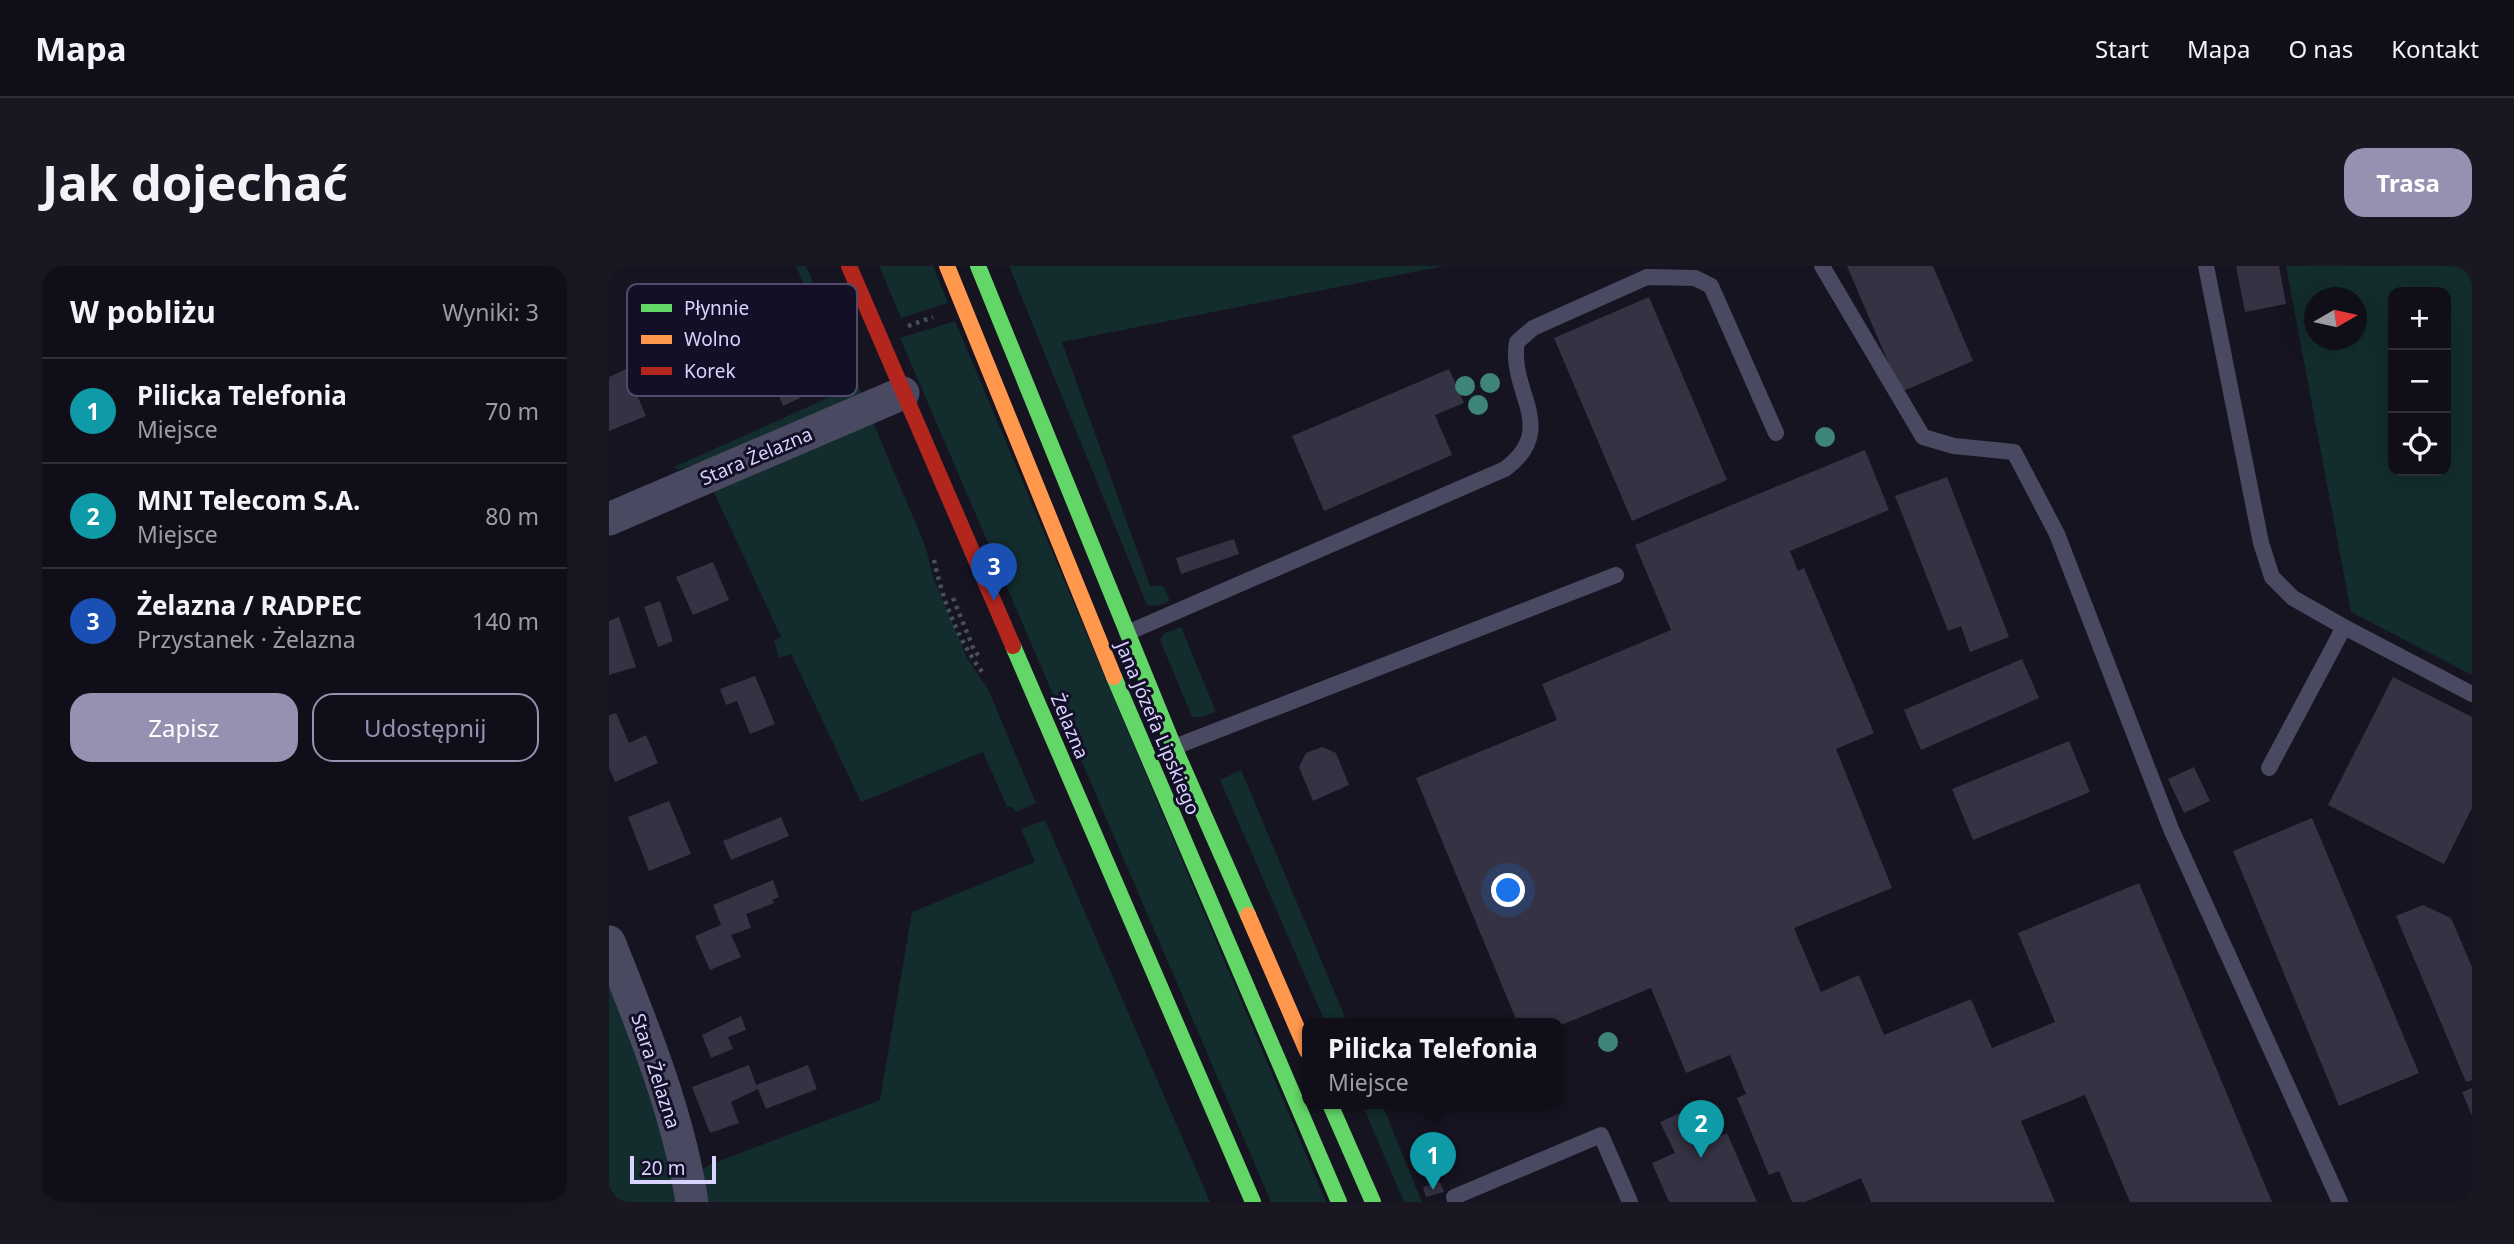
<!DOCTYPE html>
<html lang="pl">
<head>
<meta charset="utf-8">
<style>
	body { margin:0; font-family:"Noto Sans",sans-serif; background:#191822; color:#f1f3f6 }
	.controls { position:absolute; right:21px; top:21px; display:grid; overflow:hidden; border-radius:14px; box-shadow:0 7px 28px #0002 }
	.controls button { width:63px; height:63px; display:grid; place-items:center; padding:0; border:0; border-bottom:2px solid #302f38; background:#100f19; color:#f1f3f6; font:35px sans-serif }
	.compass { position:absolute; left:1695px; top:21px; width:63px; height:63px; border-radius:50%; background:#100f19; box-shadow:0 7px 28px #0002; rotate:81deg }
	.scale { position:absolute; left:21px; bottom:18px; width:86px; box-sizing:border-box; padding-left:7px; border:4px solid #d9d4ff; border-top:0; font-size:19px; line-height:24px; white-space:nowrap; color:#d9d4ff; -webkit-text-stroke:5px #130f26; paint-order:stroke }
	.you { position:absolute; left:900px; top:625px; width:24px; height:24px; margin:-18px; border:5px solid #fff; border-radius:50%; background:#1a73e8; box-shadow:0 0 0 10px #1a73e833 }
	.badge { display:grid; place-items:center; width:46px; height:46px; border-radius:50%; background:#9591b1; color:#fff; font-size:23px; font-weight:700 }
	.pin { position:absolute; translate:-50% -58px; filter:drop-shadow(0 2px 4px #0008) }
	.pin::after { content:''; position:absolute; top:37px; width:24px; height:21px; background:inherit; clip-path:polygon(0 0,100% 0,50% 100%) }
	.popup { position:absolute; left:693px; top:752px; width:262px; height:91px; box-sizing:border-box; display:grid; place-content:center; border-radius:14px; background:#100f19; filter:drop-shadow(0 2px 5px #0005); font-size:23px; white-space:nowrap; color:#9c9ca2 }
	.popup b { font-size:26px; color:#f1f3f6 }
	.popup::after { content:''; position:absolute; left:50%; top:100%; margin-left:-14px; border:14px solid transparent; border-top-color:#100f19 }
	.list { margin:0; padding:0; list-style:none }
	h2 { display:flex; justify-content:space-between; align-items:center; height:91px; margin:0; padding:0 28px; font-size:30px }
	h2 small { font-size:23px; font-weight:400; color:#9c9ca2 }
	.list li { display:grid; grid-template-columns:46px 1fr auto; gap:21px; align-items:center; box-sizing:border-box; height:105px; padding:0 28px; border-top:2px solid #302f38 }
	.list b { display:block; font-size:26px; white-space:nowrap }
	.list p { margin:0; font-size:23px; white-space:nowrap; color:#9c9ca2 }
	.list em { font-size:23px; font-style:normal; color:#9c9ca2 }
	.actions { display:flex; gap:14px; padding:21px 28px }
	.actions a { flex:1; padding:16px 0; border:2px solid #9591b1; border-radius:21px; text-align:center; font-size:24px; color:#9591b1 }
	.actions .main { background:#9591b1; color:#fff }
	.icon { flex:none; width:38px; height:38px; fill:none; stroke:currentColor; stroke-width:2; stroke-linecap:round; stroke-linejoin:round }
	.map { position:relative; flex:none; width:1863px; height:936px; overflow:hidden; border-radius:21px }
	header { display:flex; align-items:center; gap:42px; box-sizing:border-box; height:98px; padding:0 35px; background:#100f19; border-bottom:2px solid #302f38 }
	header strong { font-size:33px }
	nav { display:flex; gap:38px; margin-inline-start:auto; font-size:24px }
	.intro { display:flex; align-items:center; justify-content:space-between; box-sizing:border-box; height:168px; padding:0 42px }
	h1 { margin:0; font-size:49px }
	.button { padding:18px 32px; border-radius:21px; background:#9591b1; color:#fff; font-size:24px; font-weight:700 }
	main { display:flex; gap:42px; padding:0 42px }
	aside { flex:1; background:#100f19; border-radius:21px; box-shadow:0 7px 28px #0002 }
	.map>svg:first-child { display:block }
</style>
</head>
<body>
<header>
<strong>Mapa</strong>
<nav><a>Start</a><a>Mapa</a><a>O nas</a><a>Kontakt</a></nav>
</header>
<div class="intro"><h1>Jak dojechać</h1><a class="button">Trasa</a></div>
<main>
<aside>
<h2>W pobliżu<small>Wyniki: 3</small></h2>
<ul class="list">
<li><span class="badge" style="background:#0f9aa8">1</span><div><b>Pilicka Telefonia</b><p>Miejsce</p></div><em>70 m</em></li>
<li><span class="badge" style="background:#0f9aa8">2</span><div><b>MNI Telecom S.A.</b><p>Miejsce</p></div><em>80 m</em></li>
<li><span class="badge" style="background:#1a4fb4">3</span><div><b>Żelazna / RADPEC</b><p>Przystanek · Żelazna</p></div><em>140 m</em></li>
</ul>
<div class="actions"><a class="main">Zapisz</a><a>Udostępnij</a></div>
</aside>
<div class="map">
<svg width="1863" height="936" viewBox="0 0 1863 936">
	<rect width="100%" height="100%" fill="#161421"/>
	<g fill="#132c2d" fill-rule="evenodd">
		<path d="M187 0H197L204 16 197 24Z"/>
		<path d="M270 0H324L339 37 292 52Z"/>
		<path d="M400 0H835L453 76 541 320H554L561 335 548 340 538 339Z"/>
		<path d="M1677 0H1863V409L1742 346ZM1784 26H1837V205H1784ZM1706 32H1748V74H1706Z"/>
		<path d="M218 46 253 129 130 182 69 204 65 201 239 123 207 48Z"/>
		<path d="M346 55 717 936H662L291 72Z"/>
		<path d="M264 156 317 282 324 311 358 392 379 423 427 537 407 546 402 540 398 541 374 486 252 536 182 388 170 392 165 374 172 371 104 224Z"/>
		<path d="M572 361 607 446 594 451H583L551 374 556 367Z"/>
		<path d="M632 504 739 758H717L611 514Z"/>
		<path d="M436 554 601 936H97L88 907 100 899 271 834 303 646 426 596 412 563Z"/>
		<path d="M0 710 10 731 74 936H0Z"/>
		<path d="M753 838H773L813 936H795Z"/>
	</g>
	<g fill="#343243">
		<path d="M1238 0H1324L1364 95 1292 126Z"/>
		<path d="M1627 0H1670L1677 38 1636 46Z"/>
		<path d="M1040 31 1118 214 1023 255 945 72Z"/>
		<path d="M17 103 37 150 0 165V111Z"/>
		<path d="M840 103 855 137 826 149 843 189 715 245 683 170Z"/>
		<path d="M187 122 191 132 174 140 170 129Z"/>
		<path d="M1256 184 1280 244 1181 285 1189 305 1195 302 1265 467 1227 483 1283 622 1185 662 1212 726 1250 709 1275 769 1362 733 1383 782 1446 756 1409 667 1530 617 1663 936H1521L1476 829 1412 855 1446 936H1262L1252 912 1196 936H1183L1170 905 1160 909 1128 832 1137 828 1121 789 1077 807 1042 722 950 760V758H909L807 512 948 454 933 418 1062 364 1026 279Z"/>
		<path d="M1338 211 1400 371 1361 386 1352 360 1339 365 1286 230Z"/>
		<path d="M625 273 630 288 572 308 567 292Z"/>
		<path d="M104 296 120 334 84 349 67 311Z"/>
		<path d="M51 335 64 375 49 381 35 341Z"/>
		<path d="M10 351 27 401 0 409V355Z"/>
		<path d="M1413 393 1430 432 1312 484 1295 444Z"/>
		<path d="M146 410 166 458 141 468 128 435 117 439 111 423Z"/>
		<path d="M1784 411 1863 451V542L1835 598 1719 539Z"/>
		<path d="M7 447 20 477 37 469 49 497 6 516 0 502V449Z"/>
		<path d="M1460 475 1481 526 1364 574 1343 523Z"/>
		<path d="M713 481 727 487 740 519 704 535 690 501 697 487Z"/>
		<path d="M1585 501 1601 535 1575 547 1559 513Z"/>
		<path d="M60 535 82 588 40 605 19 551Z"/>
		<path d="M172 551 180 570 122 594 114 575Z"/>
		<path d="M1703 552 1810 807 1730 840 1624 585Z"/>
		<path d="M164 614 170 631 163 634 165 637 137 648 142 662 122 669 132 691 101 704 86 670 112 659 104 639Z"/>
		<path d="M1814 639 1842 652 1863 701V814L1857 816 1787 650Z"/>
		<path d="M132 750 137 764 119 771 124 783 102 792 93 769Z"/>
		<path d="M140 799 147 819 199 799 208 823 157 843 149 823 122 836 130 857 101 867 83 821Z"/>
		<path d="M1863 822V850L1853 826Z"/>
		<path d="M1085 841 1100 875 1118 867 1148 936H1060L1043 897 1066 887 1051 856Z"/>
		<path d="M831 916 835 926 817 931 814 921Z"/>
	</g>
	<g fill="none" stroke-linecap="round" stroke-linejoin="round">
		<g stroke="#44505f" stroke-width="4.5" stroke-dasharray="3.5 5" stroke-linecap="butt">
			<path d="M299 60 324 51"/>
			<path d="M325 294C333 333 350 376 374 407"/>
			<path d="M344 332 365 384 370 390"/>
		</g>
		<g stroke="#4a4962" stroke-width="16">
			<path d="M1213 0 1314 171 1345 180 1405 186 1448 268 1562 563 1731 936"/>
			<path d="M1597 0 1652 277 1663 311 1684 332 1735 361"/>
			<path d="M518 367 896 203C951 162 899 126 908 76L924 62 1038 11 1086 12 1102 20 1167 167"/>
			<path d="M563 482 1007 309"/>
			<path d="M1660 502 1735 361 1863 428"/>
			<path d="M847 936 845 931 992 869 1021 936"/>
		</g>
		<g stroke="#4a4962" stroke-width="33">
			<path d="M0 253 294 127"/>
			<path d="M0 676C34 761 69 846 83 936"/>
		</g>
		<g stroke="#63d668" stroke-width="16">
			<path d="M369 0 565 481 639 649"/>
			<path d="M404 380 644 936"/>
			<path d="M505 411 730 936"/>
			<path d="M721 838 764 936"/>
		</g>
		<g stroke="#ff974d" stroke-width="16">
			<path d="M338 0 505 411"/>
			<path d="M639 649 698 785"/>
		</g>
		<path stroke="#b3261e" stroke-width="16" d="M240 0 404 380"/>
	</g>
	<g fill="#3e8478">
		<circle cx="881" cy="117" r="10"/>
		<circle cx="856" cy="120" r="10"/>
		<circle cx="869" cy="139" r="10"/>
		<circle cx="1216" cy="171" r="10"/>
		<circle cx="999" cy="776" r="10"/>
	</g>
	<g text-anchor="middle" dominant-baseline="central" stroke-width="6" stroke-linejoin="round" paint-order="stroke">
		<g font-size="19" fill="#d9d4ff" stroke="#130f26">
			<text transform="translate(147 190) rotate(-23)">Stara Żelazna</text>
			<text transform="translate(461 460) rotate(67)">Żelazna</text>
			<text transform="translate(549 462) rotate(67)">Jana Józefa Lipskiego</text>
			<text transform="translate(47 805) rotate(72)">Stara Żelazna</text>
		</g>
	</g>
	<rect x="18" y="18" width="230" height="112" rx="10" fill="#130f26" stroke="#4e4a67" stroke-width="2"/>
	<rect x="32" y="38" width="31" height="8" fill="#63d668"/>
	<rect x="32" y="69" width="31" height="9" fill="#ff974d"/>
	<rect x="32" y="101" width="31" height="8" fill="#b3261e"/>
	<g font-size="19" fill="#d9d4ff">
		<text x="75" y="49">Płynnie</text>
		<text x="75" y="80">Wolno</text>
		<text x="75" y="112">Korek</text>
	</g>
</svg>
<div class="controls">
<button>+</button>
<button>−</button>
<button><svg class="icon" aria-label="locate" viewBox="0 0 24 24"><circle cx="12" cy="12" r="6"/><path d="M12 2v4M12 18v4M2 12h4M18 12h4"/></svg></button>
</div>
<svg class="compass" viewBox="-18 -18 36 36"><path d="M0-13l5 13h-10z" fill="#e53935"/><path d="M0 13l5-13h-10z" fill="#9c9ca2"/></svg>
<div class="scale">20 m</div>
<div class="you"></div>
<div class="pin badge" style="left:824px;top:924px;background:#0f9aa8">1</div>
<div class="popup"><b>Pilicka Telefonia</b>Miejsce</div>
<div class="pin badge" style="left:1092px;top:892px;background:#0f9aa8">2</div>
<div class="pin badge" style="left:385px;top:335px;background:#1a4fb4">3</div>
</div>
</main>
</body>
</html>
